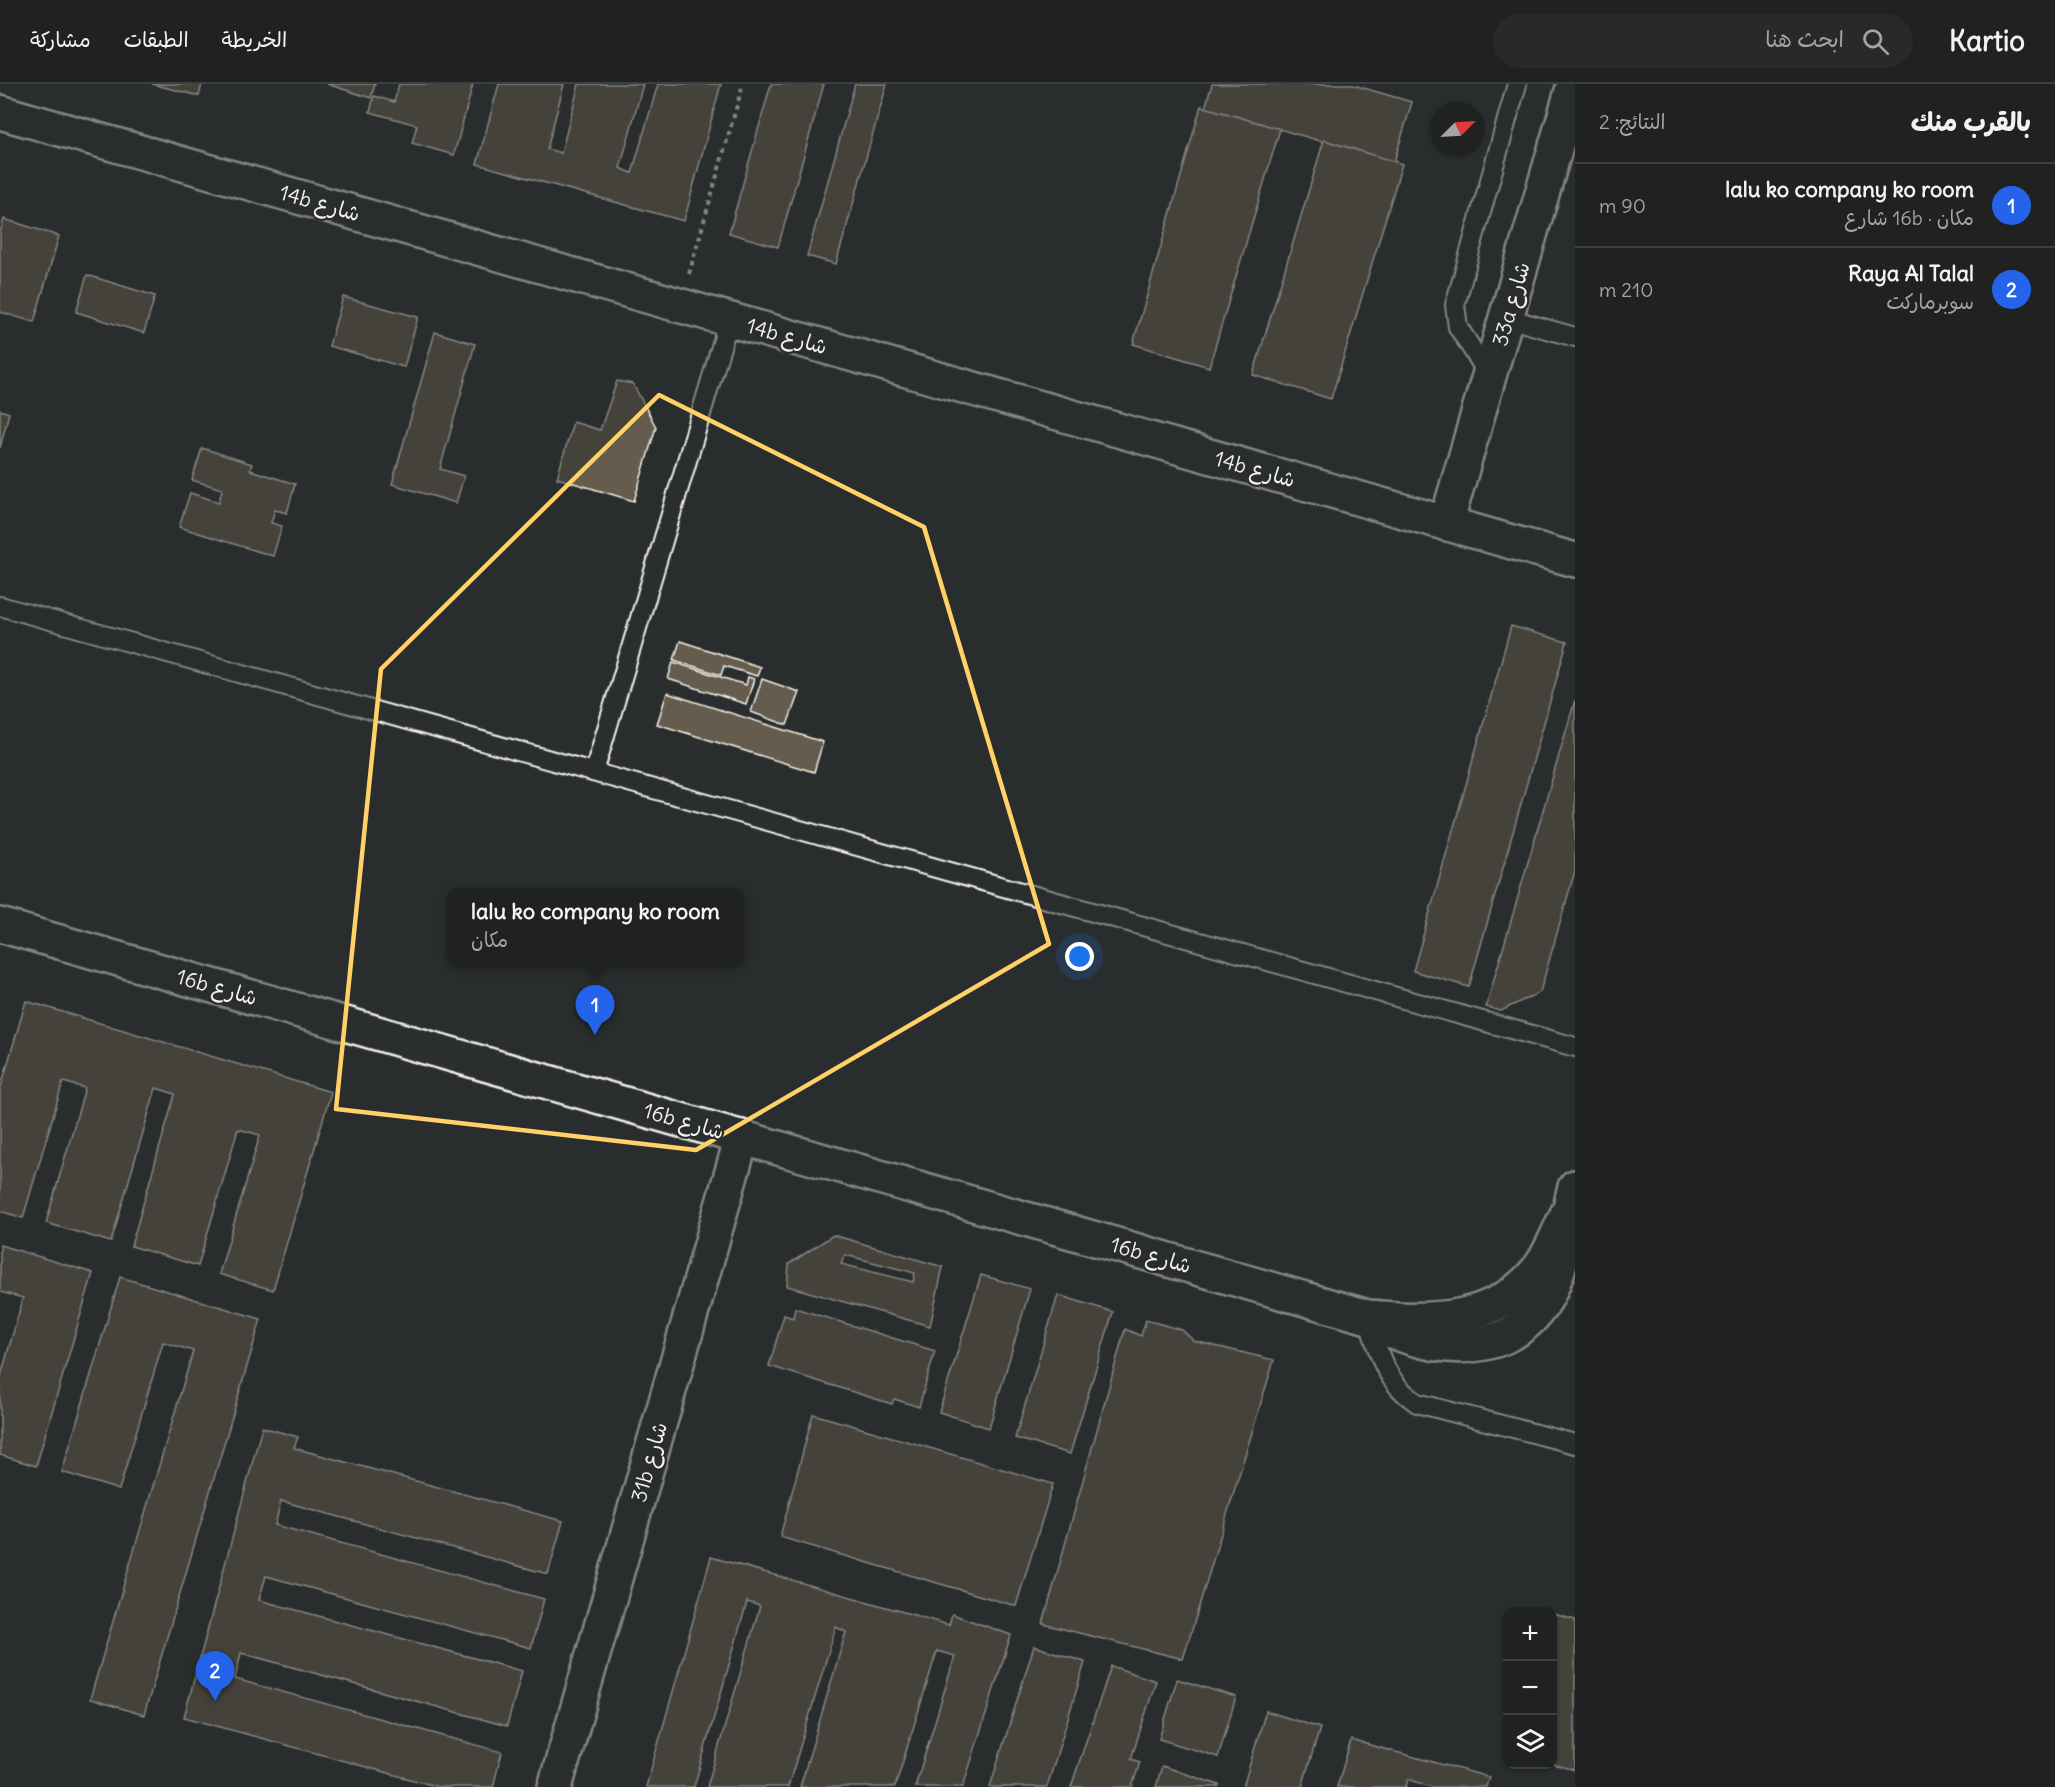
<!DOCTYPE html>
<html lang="ar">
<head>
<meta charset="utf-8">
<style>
	body { margin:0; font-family:Delius,"Playpen Sans Arabic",sans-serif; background:#282a2a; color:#f1f3f6; direction:rtl }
	.controls { position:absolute; right:18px; bottom:18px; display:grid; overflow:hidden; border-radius:12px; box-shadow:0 2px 4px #0004 }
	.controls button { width:54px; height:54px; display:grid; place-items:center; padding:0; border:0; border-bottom:2px solid #3d3f40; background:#202222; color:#f1f3f6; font:30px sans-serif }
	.compass { position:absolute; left:1431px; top:18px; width:54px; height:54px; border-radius:50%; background:#202222; box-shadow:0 2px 4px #0004; rotate:66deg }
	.you { position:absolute; left:1080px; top:873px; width:21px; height:21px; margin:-15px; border:4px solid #fff; border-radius:50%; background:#1a73e8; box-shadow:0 0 0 9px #1a73e833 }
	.badge { display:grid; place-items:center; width:39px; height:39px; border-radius:50%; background:#2563eb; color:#fff; font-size:20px; font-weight:700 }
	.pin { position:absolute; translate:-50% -50px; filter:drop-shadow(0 2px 3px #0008) }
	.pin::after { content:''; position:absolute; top:32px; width:21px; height:18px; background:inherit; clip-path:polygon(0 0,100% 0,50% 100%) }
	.popup { position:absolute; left:447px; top:804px; width:297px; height:78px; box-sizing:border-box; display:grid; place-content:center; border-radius:12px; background:#202222; filter:drop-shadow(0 2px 4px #0005); font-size:20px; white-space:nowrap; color:#a2a4a5 }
	.popup b { font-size:22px; color:#f1f3f6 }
	.popup::after { content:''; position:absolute; left:50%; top:100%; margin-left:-12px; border:12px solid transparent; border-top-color:#202222 }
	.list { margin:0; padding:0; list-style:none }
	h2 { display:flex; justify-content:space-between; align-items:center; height:78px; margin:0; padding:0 24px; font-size:26px }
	h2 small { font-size:20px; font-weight:400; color:#a2a4a5 }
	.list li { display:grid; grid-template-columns:39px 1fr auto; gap:18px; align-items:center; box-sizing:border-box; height:84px; padding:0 24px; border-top:2px solid #3d3f40 }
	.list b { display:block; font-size:22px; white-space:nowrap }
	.list p { margin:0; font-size:20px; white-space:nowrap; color:#a2a4a5 }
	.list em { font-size:20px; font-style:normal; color:#a2a4a5 }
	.icon { flex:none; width:33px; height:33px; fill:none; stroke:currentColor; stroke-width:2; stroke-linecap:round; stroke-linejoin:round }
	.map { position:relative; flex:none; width:1575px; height:1703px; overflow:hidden; direction:ltr }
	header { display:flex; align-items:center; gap:36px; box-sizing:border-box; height:84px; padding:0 30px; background:#202222; border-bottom:2px solid #3d3f40 }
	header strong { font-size:28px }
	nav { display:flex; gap:33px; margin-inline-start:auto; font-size:21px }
	.search { width:420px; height:54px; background:#282a2a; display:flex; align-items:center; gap:15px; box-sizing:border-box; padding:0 21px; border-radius:33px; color:#a2a4a5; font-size:22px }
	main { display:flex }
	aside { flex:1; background:#202222 }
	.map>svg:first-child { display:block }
</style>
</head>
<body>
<header>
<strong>Kartio</strong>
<div class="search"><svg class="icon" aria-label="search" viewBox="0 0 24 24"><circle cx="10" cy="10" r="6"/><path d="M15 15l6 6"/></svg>ابحث هنا</div>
<nav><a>الخريطة</a><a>الطبقات</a><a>مشاركة</a></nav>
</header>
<main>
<aside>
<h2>بالقرب منك<small>النتائج: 2</small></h2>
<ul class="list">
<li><span class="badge">1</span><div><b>lalu ko company ko room</b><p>مكان · 16b شارع</p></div><em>90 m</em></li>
<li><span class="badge">2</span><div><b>Raya Al Talal</b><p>سوبرماركت</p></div><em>210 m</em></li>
</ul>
</aside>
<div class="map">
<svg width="1575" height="1703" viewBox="0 0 1575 1703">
	<rect width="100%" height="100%" fill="#2a2d2e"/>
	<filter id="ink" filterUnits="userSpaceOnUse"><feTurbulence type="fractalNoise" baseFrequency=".0167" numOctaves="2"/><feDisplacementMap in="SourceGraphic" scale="12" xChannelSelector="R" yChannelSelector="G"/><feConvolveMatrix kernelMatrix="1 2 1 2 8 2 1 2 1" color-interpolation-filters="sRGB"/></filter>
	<g filter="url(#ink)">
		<g fill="#655c4d" stroke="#f4f1e8" stroke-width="1.5" fill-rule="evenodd">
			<path d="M152 0H202L199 12Z"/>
			<path d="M327 0H375L371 14Z"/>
			<path d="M399 0H473L454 71 412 59 417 41 370 28 374 12 394 18Z"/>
			<path d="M499 0H564L547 65 561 69 579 0H643L620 84 632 89 658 0H721L684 137 477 80Z"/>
			<path d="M771 0H824L778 163 729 149Z"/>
			<path d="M855 0H887L836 180 807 172Z"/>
			<path d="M1212 0H1350L1412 18 1394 78 1205 24Z"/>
			<path d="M1201 22 1280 45 1209 283 1133 260Z"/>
			<path d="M1324 56 1402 80 1331 315 1253 291Z"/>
			<path d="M4 135 59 152 34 238 0 228V149Z"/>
			<path d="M87 191 155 212 144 249 76 228Z"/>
			<path d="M343 213 418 233 404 283 329 262Z"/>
			<path d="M435 248 475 260 440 385 464 392 456 419 392 400Z"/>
			<path d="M617 297 633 300 656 343 634 417 557 394 573 338 600 346Z"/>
			<path d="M0 326 9 329 0 364Z"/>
			<path d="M202 364 252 380 250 386 295 400 287 429 275 426 271 439 282 442 273 472 179 443 190 409 219 418 222 405 192 396Z"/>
			<path d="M1511 542 1567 558 1469 903 1413 887Z"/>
			<path d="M680 557 760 583 757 592 724 582 721 591 674 576Z"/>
			<path d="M673 578 746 601 748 593 754 595 746 620 668 595Z"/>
			<path d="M762 595 799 608 787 641 751 628Z"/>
			<path d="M667 609 823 658 814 688 657 640Z"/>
			<path d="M1575 616V787L1540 908 1501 927 1486 923Z"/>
			<path d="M26 917 331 1008 273 1206 219 1190 260 1051 238 1045 198 1182 131 1162 175 1010 156 1004 111 1158 46 1139 85 1004 63 998 23 1134 0 1127V1006Z"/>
			<path d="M833 1151 943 1183 930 1242 787 1202 789 1180ZM845 1171 915 1189 913 1198 841 1180Z"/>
			<path d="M0 1161 93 1189 36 1382 0 1371V1295L23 1214 0 1208Z"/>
			<path d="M981 1191 1030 1205 989 1344 939 1328Z"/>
			<path d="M120 1193 261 1235 144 1631 90 1615 193 1267 163 1258 119 1406 62 1388Z"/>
			<path d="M1058 1211 1113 1228 1070 1370 1015 1354Z"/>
			<path d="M795 1224 935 1267 919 1323 894 1315 892 1320 769 1282 784 1231 793 1234Z"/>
			<path d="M1146 1236 1182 1246 1194 1257 1274 1276 1183 1575 1043 1540 1125 1245 1141 1252Z"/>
			<path d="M813 1330 1053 1400 1016 1522 780 1453Z"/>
			<path d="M262 1343 298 1353 294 1364 563 1437 548 1490 281 1417 275 1441 544 1515 531 1564 266 1492 259 1516 522 1587 507 1642 241 1569 235 1595 502 1668 493 1703H439L184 1633Z"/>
			<path d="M711 1473 949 1541 952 1530 1011 1551 963 1703H915L955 1572 937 1567 895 1703H800L846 1548 836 1543 788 1703H707L760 1522 747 1518 694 1703H646Z"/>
			<path d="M1554 1530 1575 1536V1686L1552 1680Z"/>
			<path d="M1034 1562 1085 1578 1047 1703H990Z"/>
			<path d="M1111 1582 1156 1597 1131 1675 1140 1678 1132 1703H1071Z"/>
			<path d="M1177 1595 1236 1613 1218 1673 1159 1655Z"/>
			<path d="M1266 1627 1320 1644 1302 1703H1243Z"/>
			<path d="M1351 1656 1489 1693 1486 1703H1431L1408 1695 1406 1703H1337Z"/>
			<path d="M1162 1682 1219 1701 1218 1703H1156Z"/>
		</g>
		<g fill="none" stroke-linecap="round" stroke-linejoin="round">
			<g stroke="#f4f1e8" stroke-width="22">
				<g id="lane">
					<path d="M1507 234 1575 253"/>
					<path d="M1490 293 1458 243 1455 221 1517 0"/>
					<path d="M0 522 1575 963"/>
					<path d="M594 688 729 236"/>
					<path d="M1368 1233C1378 1269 1385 1298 1417 1319L1575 1360"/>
				</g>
			</g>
			<g stroke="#f4f1e8" stroke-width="38">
				<g id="street">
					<path d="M0 28 1575 476"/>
					<path d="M1446 440 1574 0"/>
					<path d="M0 841 1368 1233C1432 1239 1497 1239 1540 1183 1551 1168 1559 1147 1567 1130"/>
					<path d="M1387 1245C1450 1273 1526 1271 1554 1197 1566 1168 1566 1134 1575 1103"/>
					<path d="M555 1703 742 1053"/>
				</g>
			</g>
			<path stroke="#f4f1e8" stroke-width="4" stroke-dasharray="4.5 4.5" stroke-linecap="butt" d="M689 190 743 0"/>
			<use href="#lane" stroke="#2a2d2e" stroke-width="18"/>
			<use href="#street" stroke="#2a2d2e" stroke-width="33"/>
		</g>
	</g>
	<path d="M0 0H1575V1703H0ZM659 311 924 443 1049 860 696 1066 336 1025 381 585Z" fill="#2a2d2e" fill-opacity=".55" fill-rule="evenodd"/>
	<path fill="none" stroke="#ffd166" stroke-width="4.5" stroke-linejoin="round" d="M659 311 924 443 1049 860 696 1066 336 1025 381 585Z"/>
	<g text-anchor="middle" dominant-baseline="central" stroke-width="4.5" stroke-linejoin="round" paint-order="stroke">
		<g font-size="21" fill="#f4f1e8" stroke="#2a2d2e">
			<text transform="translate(320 119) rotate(16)">14b شارع</text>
			<text transform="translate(1511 220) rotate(-74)">33a شارع</text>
			<text transform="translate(787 252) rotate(16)">14b شارع</text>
			<text transform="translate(1255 385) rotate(16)">14b شارع</text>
			<text transform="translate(217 903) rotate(16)">16b شارع</text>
			<text transform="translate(684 1037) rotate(16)">16b شارع</text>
			<text transform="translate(1151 1171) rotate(16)">16b شارع</text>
			<text transform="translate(649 1378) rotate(-74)">31b شارع</text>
		</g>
	</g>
</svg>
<div class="controls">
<button>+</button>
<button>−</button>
<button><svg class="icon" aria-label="layers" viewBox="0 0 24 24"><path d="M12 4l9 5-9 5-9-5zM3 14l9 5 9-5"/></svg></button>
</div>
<svg class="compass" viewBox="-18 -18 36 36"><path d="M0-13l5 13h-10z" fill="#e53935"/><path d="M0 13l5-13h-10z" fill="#a2a4a5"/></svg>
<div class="you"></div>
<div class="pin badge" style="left:595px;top:951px">1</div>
<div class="popup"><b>lalu ko company ko room</b>مكان</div>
<div class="pin badge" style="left:215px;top:1617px">2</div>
</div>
</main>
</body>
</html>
